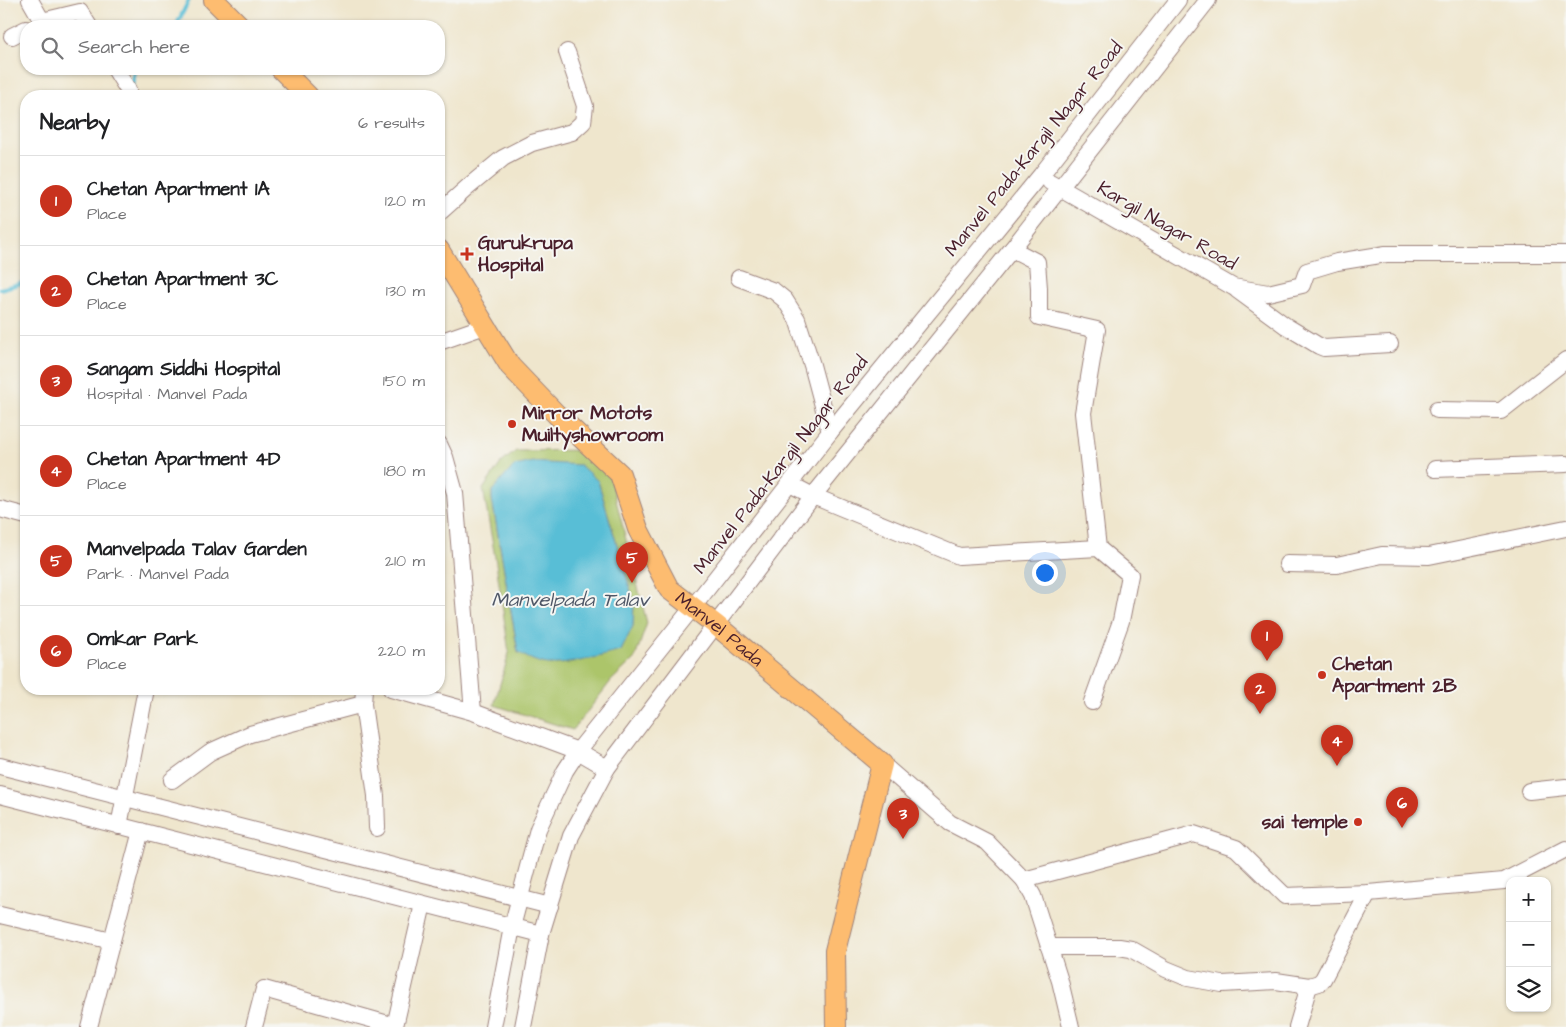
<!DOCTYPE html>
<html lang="en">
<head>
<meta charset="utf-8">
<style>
	body { margin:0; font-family:"Architects Daughter",sans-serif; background:#f6f6f6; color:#202124 }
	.controls { position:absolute; right:15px; bottom:15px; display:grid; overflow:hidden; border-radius:10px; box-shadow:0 1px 4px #0004 }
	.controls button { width:45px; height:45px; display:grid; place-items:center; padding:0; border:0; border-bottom:1px solid #e0e0e0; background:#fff; color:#202124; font:25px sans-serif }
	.you { position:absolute; left:1044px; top:572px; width:18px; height:18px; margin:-12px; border:4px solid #fff; border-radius:50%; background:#1a73e8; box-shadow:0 0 0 8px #1a73e833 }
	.badge { display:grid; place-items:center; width:32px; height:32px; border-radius:50%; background:#c8321e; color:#fff; font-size:16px; font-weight:700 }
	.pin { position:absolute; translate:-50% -41px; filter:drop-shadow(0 1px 2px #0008) }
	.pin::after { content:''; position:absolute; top:26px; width:18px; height:15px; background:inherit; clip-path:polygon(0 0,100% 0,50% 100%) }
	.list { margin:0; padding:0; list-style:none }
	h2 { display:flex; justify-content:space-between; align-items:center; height:65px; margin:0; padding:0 20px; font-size:21px }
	h2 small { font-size:16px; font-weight:400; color:#757577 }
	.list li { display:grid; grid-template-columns:32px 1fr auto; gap:15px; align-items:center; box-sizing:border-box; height:90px; padding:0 20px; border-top:1px solid #e0e0e0 }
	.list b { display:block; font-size:19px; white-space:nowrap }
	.list p { margin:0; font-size:16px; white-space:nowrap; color:#757577 }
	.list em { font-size:16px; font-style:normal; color:#757577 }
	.icon { flex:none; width:28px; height:28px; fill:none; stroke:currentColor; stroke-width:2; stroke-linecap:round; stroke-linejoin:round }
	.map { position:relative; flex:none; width:1566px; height:1027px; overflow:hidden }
	.search { position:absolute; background:#fff; box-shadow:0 1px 4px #0004; left:20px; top:20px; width:425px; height:55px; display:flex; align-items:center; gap:12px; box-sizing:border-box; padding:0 18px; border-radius:20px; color:#757577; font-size:19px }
	.panel { position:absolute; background:#fff; box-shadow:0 1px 4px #0004; left:20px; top:90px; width:425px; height:605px; border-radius:20px }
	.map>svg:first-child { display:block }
</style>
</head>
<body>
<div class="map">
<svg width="1566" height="1027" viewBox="0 0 1566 1027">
	<rect width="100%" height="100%" fill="#f6f6f2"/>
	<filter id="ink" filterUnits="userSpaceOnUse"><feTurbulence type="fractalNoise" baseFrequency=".02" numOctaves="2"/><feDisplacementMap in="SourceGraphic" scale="10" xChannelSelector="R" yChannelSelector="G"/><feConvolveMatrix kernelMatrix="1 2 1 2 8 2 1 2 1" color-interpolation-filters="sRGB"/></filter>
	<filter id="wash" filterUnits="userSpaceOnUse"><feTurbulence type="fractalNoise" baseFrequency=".0096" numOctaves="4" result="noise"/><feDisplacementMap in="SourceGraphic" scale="20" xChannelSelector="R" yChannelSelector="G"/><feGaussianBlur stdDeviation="1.12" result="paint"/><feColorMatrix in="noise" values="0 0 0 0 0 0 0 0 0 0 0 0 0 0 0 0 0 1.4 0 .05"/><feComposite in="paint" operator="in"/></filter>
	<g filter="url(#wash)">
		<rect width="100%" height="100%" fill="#efe6cd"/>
		<path fill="#acc56b" stroke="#7b724b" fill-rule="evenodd" d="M587 450 609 472 647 623 635 658 611 681 573 730 494 705 509 653 496 563 483 489 501 463 516 451ZM598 481 634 602 633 626 518 653 492 499V491Z"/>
		<path fill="#58bed6" stroke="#516e80" d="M533 462 580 465 598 481 634 602 633 626 621 651C600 656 568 666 547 664 536 662 527 658 518 652L492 499V491L514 466Z"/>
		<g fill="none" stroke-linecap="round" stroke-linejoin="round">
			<g stroke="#58bed6" stroke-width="4">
				<path d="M176 26 189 0"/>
				<path d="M132 86 135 69"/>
				<path d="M0 289 26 282"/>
			</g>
		</g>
	</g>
	<g filter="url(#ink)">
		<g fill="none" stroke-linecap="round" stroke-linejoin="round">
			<g stroke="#9c827c" stroke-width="18">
				<g id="minor">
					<path d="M30 0 42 21 80 12 89 26"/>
					<path d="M12 36 26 29"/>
					<path d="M115 69 128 90"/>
					<path d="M1050 182 1233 287 1268 293 1302 285 1307 271 1337 262 1386 254H1566"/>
					<path d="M439 213 468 187 503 158 532 143 572 132 583 122 585 106 567 52"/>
					<path d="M1012 249 1037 262 1039 288V317L1097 330 1083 413 1098 548"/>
					<path d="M739 278 774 291 785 300 797 319 812 365 830 432"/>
					<path d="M1237 290 1286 326 1319 346 1324 348 1390 344"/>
					<path d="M439 342 485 326"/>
					<path d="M1437 410 1501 411 1566 360"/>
					<path d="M439 444 445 457 455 493 473 712"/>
					<path d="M1435 469 1566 464"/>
					<path d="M790 484 813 496 959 556 1098 548 1130 575 1121 621 1092 702"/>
					<path d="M0 509 26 516"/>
					<path d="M1287 564 1337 565 1382 555 1429 556 1566 528"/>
					<path d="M391 689 473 712 578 751 607 768"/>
					<path d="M363 704 376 796 377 828"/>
					<path d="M882 764 950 823 987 842 1024 880 1033 896 1060 981 1071 1027"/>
					<path d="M0 766 550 906"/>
					<path d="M172 780 210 752 250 734 363 704 364 689"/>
					<path d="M1529 791 1566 787"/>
					<path d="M0 795 541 934"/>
					<path d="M119 826 146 689"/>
					<path d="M1024 880 1194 834 1236 848 1285 896 1368 893 1504 881 1566 849"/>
					<path d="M0 915 112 941"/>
					<path d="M1049 947H1119L1131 949 1166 969 1188 978 1222 984 1276 981 1309 986 1319 983 1323 979 1368 893"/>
					<path d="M89 1027 141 831"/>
					<path d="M254 1027 264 989 395 1026 423 904"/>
					<path d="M493 1027 512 927 538 829 565 771 578 751 693 607 830 432 1041 175 1178 0"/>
					<path d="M523 1027 541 934 571 836 607 768 813 496 1012 249 1208 0"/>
					<path d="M1297 1027 1309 986"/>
				</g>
			</g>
			<g stroke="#9c827c" stroke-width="22">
				<g id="major">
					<path d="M214 0 240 26"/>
					<path d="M281 69 308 96"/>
					<path id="s1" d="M439 250 510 366 556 414 620 474 638 529 669 589 716 625 882 764 835 951 836 1027"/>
				</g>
			</g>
			<use href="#minor" stroke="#fff" stroke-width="16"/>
			<use href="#major" stroke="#fdbc70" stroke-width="20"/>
		</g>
	</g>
	<g fill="#c8321e" stroke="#f6f6f2" stroke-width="2">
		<path d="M464.5 246.5h5v5h5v5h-5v5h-5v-5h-5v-5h5z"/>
		<circle cx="512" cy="424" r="5"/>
		<circle cx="1322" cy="675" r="5"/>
		<circle cx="1358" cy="822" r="5"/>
	</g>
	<g text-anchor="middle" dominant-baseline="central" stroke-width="4" stroke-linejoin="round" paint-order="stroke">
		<g font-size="19" fill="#4a1f2b" stroke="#f6f6f2">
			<text transform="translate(1034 149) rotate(-51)">Manvel Pada-Kargil Nagar Road</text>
			<text transform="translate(1167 226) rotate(30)">Kargil Nagar Road</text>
			<text transform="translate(781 465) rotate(-52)">Manvel Pada-Kargil Nagar Road</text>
			<text stroke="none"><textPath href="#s1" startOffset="480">Manvel Pada</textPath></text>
		</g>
		<g font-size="19" font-weight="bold" fill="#4a1f2b" stroke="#f6f6f2" text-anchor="start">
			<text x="478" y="243">Gurukrupa<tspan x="478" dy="22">Hospital</tspan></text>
			<text x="522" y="413">Mirror Motots<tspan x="522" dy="22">Muiltyshowroom</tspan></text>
			<text x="1332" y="664">Chetan<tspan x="1332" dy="22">Apartment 2B</tspan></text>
			<text x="1348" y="822" text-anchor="end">sai temple</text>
		</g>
		<g font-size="20" font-style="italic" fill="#4f5767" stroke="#f6f6f2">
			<text x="570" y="600">Manvelpada Talav</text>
		</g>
	</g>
</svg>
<div class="controls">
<button>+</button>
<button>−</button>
<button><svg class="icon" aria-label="layers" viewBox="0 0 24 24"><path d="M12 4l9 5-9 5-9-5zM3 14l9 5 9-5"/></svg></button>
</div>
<div class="you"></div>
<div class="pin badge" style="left:1267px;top:661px">1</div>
<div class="pin badge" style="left:1260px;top:714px">2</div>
<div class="pin badge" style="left:903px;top:839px">3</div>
<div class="pin badge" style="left:1337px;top:766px">4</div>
<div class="pin badge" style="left:632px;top:583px">5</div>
<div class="pin badge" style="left:1402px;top:828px">6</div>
<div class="search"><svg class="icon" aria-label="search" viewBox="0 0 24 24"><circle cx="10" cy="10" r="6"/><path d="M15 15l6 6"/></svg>Search here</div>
<section class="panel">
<h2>Nearby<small>6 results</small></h2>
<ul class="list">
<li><span class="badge">1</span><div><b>Chetan Apartment 1A</b><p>Place</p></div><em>120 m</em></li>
<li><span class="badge">2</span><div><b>Chetan Apartment 3C</b><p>Place</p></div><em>130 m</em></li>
<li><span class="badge">3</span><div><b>Sangam Siddhi Hospital</b><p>Hospital · Manvel Pada</p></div><em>150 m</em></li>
<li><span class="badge">4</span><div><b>Chetan Apartment 4D</b><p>Place</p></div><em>180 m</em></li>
<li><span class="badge">5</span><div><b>Manvelpada Talav Garden</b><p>Park · Manvel Pada</p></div><em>210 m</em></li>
<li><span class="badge">6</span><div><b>Omkar Park</b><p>Place</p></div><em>220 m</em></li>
</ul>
</section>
</div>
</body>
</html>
